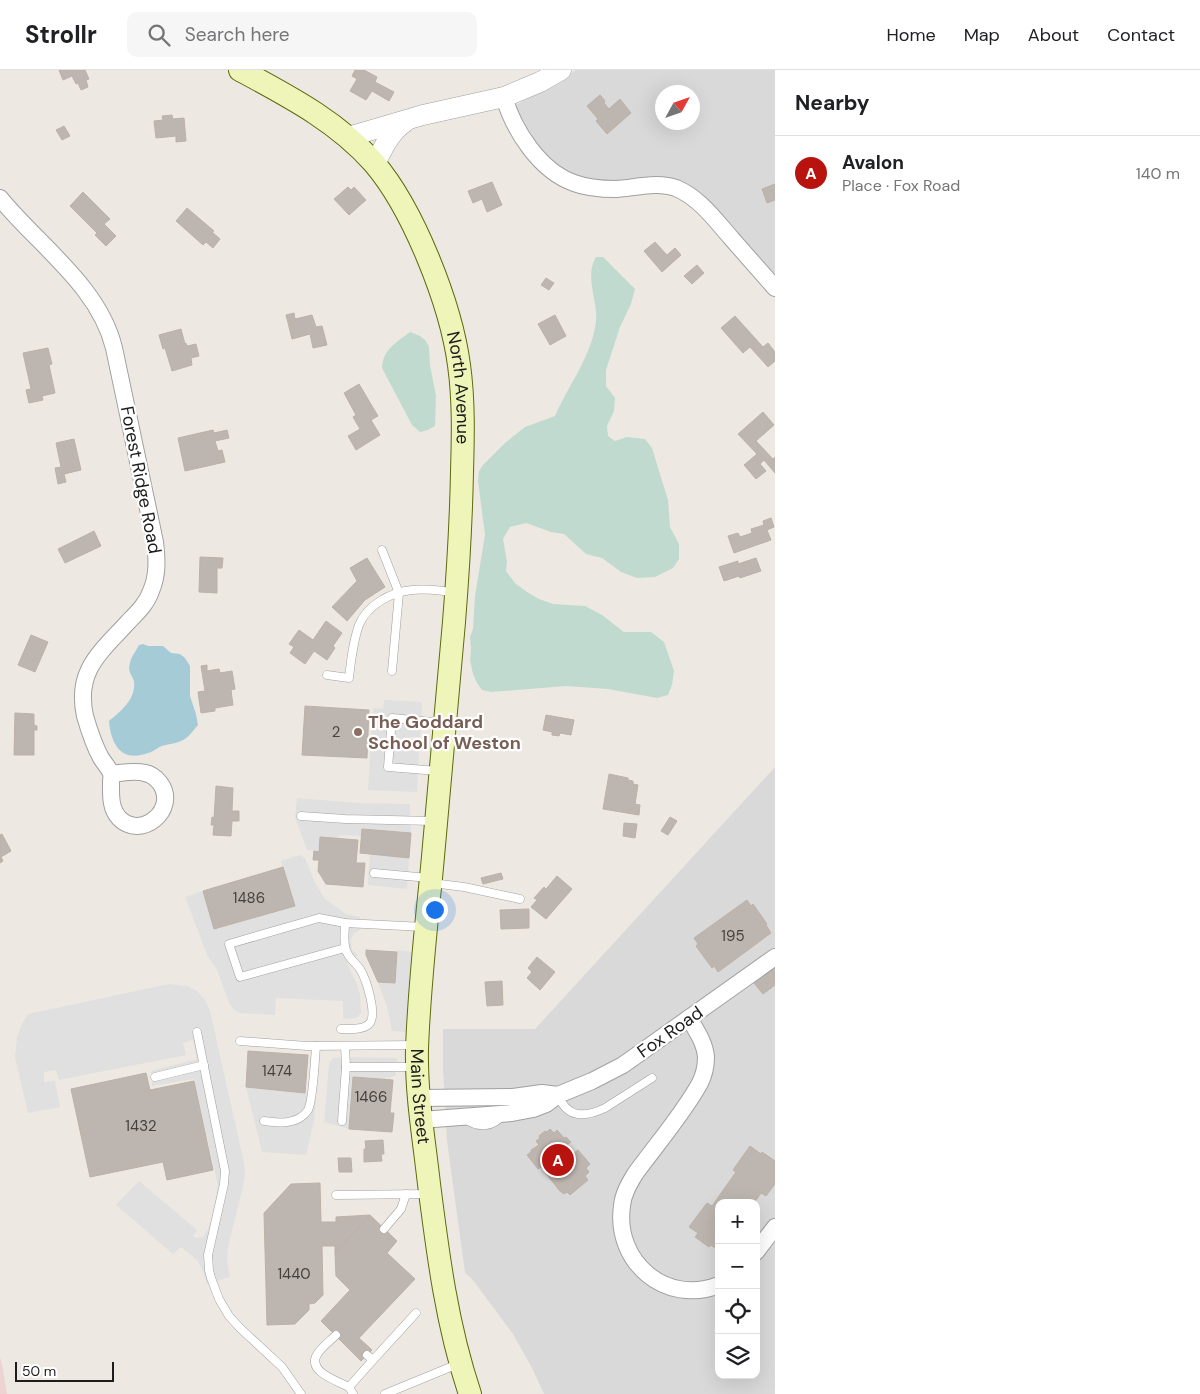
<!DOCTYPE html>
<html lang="en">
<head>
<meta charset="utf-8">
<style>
	body { margin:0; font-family:"DM Sans",sans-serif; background:#f6f6f6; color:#202124 }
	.controls { position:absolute; right:15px; bottom:15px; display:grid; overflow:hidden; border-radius:10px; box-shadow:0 5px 20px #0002 }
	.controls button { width:45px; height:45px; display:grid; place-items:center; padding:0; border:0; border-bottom:1px solid #e0e0e0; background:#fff; color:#202124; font:25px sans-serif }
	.compass { position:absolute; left:655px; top:15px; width:45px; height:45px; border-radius:50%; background:#fff; box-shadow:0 5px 20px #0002; rotate:50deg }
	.scale { position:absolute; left:15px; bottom:12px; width:99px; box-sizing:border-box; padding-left:5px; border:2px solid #1c1c1c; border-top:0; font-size:14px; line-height:18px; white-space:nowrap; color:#1c1c1c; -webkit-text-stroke:4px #fff; paint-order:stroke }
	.you { position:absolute; left:434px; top:839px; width:18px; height:18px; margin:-12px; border:4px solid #fff; border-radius:50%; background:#1a73e8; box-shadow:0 0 0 8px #1a73e833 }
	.badge { display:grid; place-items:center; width:32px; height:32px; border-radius:50%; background:#b9130f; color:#fff; font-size:16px; font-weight:700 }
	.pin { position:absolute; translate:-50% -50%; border:2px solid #fff; box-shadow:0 1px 5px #0006 }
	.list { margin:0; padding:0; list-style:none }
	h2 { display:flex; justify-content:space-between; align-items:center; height:65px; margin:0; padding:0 20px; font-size:21px }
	h2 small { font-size:16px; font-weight:400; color:#757577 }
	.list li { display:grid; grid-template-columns:32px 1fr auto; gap:15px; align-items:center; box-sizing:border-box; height:75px; padding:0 20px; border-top:1px solid #e0e0e0 }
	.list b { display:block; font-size:19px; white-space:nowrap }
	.list p { margin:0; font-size:16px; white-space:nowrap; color:#757577 }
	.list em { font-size:16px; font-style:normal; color:#757577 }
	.icon { flex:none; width:28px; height:28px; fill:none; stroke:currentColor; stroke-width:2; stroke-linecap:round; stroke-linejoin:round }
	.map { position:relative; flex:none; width:775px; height:1324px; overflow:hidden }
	header { display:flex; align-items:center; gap:30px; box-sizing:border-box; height:70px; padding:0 25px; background:#fff; border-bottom:1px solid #e0e0e0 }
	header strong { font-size:24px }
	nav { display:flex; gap:28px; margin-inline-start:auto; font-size:18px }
	.search { width:350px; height:45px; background:#f6f6f6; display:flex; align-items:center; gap:12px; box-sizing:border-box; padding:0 18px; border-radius:10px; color:#757577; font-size:19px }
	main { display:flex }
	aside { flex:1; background:#fff }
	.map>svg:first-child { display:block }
</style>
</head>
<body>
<header>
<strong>Strollr</strong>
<div class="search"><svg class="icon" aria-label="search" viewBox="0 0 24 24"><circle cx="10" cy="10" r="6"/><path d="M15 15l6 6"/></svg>Search here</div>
<nav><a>Home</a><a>Map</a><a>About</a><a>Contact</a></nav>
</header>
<main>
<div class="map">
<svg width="775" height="1324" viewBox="0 0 775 1324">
	<rect width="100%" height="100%" fill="#ede9e2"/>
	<g fill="#dad9d9" fill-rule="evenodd">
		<path d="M576 0H775V209L699 124 599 113 563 102 540 80 530 64 514 36 555 14ZM662 22H692V52H662Z"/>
		<path d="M775 697V1324H544L532 1298 513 1264 472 1209 465 1203 447 1071 443 1000V959H535ZM719 1133H756V1305H719Z"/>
	</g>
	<path fill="#edd4d2" d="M0 1287 2 1294 7 1324H0Z"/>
	<g fill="#c0dacf">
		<path d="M596 187H603L635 219 631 234 620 257 606 300V316L615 328 614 341 607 356 608 366 615 371 627 367 645 369 652 378 668 430 670 457 679 474V489L673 498 655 507 637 508 621 502 602 488 586 484 564 464 551 462 526 453 510 457 503 469 507 491 506 501 515 513 527 522 539 529 553 534 585 536 602 545 624 562H651L664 572 674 601 672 615 668 625 657 628 608 619 566 616 491 622 482 620 477 613 473 604 470 590 471 579 470 567 473 559 475 526 485 465 478 411 479 401 483 395 505 373 525 357 555 346C569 314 592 286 596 251 598 231 584 206 596 187Z"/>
		<path d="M410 262 420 266 426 271 429 277 430 295 436 326 435 356 428 360 420 362 412 355 382 298C383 279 396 273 410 262Z"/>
	</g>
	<g fill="#e0e0e0">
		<path d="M384 630 422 632 420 667H410L409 681H419L417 722 368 720 373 638 383 639Z"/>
		<path d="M297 728 359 733 410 734 411 763 363 759 362 766 339 765V769L319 782 307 780 295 747Z"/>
		<path d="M370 784 409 788 407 819 368 815Z"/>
		<path d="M300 785 305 788 315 813 325 829 346 844 360 847V860L354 863 351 870 352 880 358 885 347 893 357 914 360 925 361 943 356 948 343 949V931L276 928 275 945 241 943 234 940 229 933 217 900 208 887 185 827 203 821 215 859 294 836 281 791Z"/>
		<path d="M397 880 413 882 406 962 392 961 387 936 378 912 395 913Z"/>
		<path d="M169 914 188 916 197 921 205 930 210 941 244 1093 245 1105 243 1116 228 1177 227 1190 230 1207 207 1214 201 1197 197 1190 181 1177 173 1184 116 1135 139 1111 197 1160 193 1166 196 1168 203 1167 208 1159 212 1146 218 1116 194 1009 152 1016 151 1001 197 989 193 970 183 973 186 985 59 1010 56 1000 44 1002V1012L55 1011 60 1037 28 1043 15 987 17 967 22 954 28 944Z"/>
		<path d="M346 987 397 988 396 1005 389 1008 386 1007V1010L349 1059 324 1052 329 993 333 988Z"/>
		<path d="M246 1017 316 1024 314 1051 306 1085 262 1082Z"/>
	</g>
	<path fill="#a5cbd7" d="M143 574 148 576H163L171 583 180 584 185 588 190 596V626L196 644 198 655C193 661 187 669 181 671 175 674 168 674 162 676 157 678 153 682 148 683 121 693 111 674 109 651 121 641 136 629 134 612 133 605 127 603 130 593 131 587 136 581 139 575Z"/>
	<g fill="#bdb5af" stroke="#bdb1a6">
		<path d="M59 0H85L89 9 86 10 88 17 81 20 78 13 76 14 72 6 63 10Z"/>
		<path d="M355 0H364L377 7 375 12 394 22 389 31 372 21 366 30 350 21 357 9 352 6Z"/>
		<path d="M600 25 605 31 604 33 609 39 620 29 631 43 607 64 596 51 598 49 587 36Z"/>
		<path d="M172 45 173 49 184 48 186 71 176 72V66L156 68 154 51 163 50 162 46Z"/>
		<path d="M64 56 70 66 62 70 56 60Z"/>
		<path d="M492 112 502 135 487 142 482 129 473 133 468 121Z"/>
		<path d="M775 114V130L767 133 762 119Z"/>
		<path d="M348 117 351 120 354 117 366 130 349 145 334 129Z"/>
		<path d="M83 122 110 149 104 154 116 166 106 176 95 165 97 163 70 136Z"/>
		<path d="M187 138 214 161 212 162 220 169 213 178 206 172 203 175 176 151Z"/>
		<path d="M655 172 667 185 675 178 681 185 662 202 644 181Z"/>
		<path d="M697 195 704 203 692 214 684 206Z"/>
		<path d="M546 208 554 213 549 220 541 215Z"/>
		<path d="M294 243 295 249 312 245 316 257 322 256 327 275 313 278 310 264 292 269 286 245Z"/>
		<path d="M555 245 566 266 550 275 538 254Z"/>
		<path d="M735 246 763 277 768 273 775 282V291L768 297 750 277 743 283 721 258Z"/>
		<path d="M181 259 185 274 186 273 187 276 196 274 199 286 191 288 192 295 172 301 165 278 163 279 159 265Z"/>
		<path d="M48 278 52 294 49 295 55 323 42 326 43 330 29 333 26 320 31 319 23 283Z"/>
		<path d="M359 314 378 346 371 350 380 365 356 380 348 366 360 359 353 347 356 345 344 323Z"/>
		<path d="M763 342 774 355 756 371 773 389 775 387V403L764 390 760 394 766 401 756 409 744 395 757 384 738 364Z"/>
		<path d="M213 360 214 363 227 360 229 368 215 371 218 381 222 380 225 392 185 401 178 368Z"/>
		<path d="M74 369 81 400 64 404 66 412 58 414 55 398 61 397 56 373Z"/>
		<path d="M771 448 774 457 767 460 771 470 734 483 728 466 738 463 740 467 752 463 751 459 764 455 763 451Z"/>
		<path d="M94 461 101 476 65 493 58 479Z"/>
		<path d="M200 487 223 488 222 498H217V523L199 522Z"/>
		<path d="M367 488 385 517 365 530 347 551 332 537 357 511 350 498Z"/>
		<path d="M756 488 761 501 740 508 739 506 724 511 719 497 738 491V494Z"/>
		<path d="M326 551 342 563 333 576 335 578 327 590 314 581 305 594 290 583 294 577 289 574 299 560 313 570Z"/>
		<path d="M31 565 48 572 35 602 18 595Z"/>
		<path d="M207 595V601L219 599 220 603 232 601 235 619 231 620 233 635 215 638V641L201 643 198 622 205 621 201 596Z"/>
		<path d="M305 636 369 640 367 688 302 685Z"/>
		<path d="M15 643 34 644V655L37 656V660H34V685H14Z"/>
		<path d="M546 645 574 650 571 665 560 663 559 666 552 665V662L543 660Z"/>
		<path d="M609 704 628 708V710L633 711V714L638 715 635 734 640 735 639 745 603 739Z"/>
		<path d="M216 716 233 718 232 741H239V751H232L231 766 213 765 214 755H211L212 747 214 748Z"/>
		<path d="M670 747 677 751 668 765 661 761Z"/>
		<path d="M624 753 637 754 635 768 623 766Z"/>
		<path d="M362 759 411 763 409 788 360 783Z"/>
		<path d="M2 764 11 781 1 787 3 791 0 793V765Z"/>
		<path d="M320 767 358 770 356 793H365L363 817 326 814 318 801 319 790H313L314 781 319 782Z"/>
		<path d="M283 797 295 836 214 859 203 821Z"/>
		<path d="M501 803 503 809 483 814 481 808Z"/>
		<path d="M557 806 572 819 546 849 531 837 537 830 534 828 544 817 546 819Z"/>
		<path d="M747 830 751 836 753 834 767 854 766 855 771 863 718 902 714 896 712 898 696 876 698 874 694 868Z"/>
		<path d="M529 839V858L501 859 500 840Z"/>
		<path d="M366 880 397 882 395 913 378 912 366 885Z"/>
		<path d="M537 887 555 902 540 920 527 908 532 902 528 898Z"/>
		<path d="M774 897 775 915 763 924 754 913Z"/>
		<path d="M502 911 503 935 487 936 485 912Z"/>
		<path d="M248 981 308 985 305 1023 246 1017Z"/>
		<path d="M146 1003 150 1020 194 1011 213 1100 167 1110 163 1092 90 1107 71 1019Z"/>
		<path d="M353 1007 393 1010 390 1043H394L392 1062 349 1059Z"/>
		<path d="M550 1059 554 1063 557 1060 564 1068 566 1067 571 1072 567 1075 574 1083 578 1080 590 1094 586 1098 589 1102 585 1106 588 1110 570 1125 567 1122 564 1124 559 1120 541 1097 538 1099 527 1085 531 1082V1080L539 1075 536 1071 540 1068 539 1066 545 1061 547 1062Z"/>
		<path d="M383 1070 384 1084H381L382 1091 364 1092V1079H366L365 1071Z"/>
		<path d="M750 1076 761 1084 762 1082 775 1091V1114L766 1126 761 1123 754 1133H719V1181L711 1175 709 1177 695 1167 698 1163 689 1157 707 1133 712 1136 736 1102 733 1100Z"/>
		<path d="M338 1088H351L352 1102H339Z"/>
		<path d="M320 1113 321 1152H336V1147L370 1145 335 1183V1176H322L323 1225 315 1233 309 1234V1240L295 1254 267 1255 264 1143 291 1114Z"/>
		<path d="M370 1145 397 1171 387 1183 415 1209 359 1268 372 1280 361 1291 321 1251 350 1220 336 1206 335 1183Z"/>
	</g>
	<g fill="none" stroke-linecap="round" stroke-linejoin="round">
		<g stroke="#a0a0a0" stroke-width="9">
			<g id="service">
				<path d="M382 480 399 523 392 601"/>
				<path d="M327 605 349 608C351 590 353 572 359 555 367 535 391 522 412 520 426 518 441 521 454 522"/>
				<path d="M438 701 388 697 392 648 443 653"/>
				<path d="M301 746 345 749 433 751"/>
				<path d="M374 803 429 808"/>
				<path d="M432 813 464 817 520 829"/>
				<path d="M345 878 240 907 229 874 319 848 345 853 424 857"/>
				<path d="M341 959C349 959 361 960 368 955 379 947 366 909 360 899 356 893 348 888 346 880 343 872 345 861 345 853"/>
				<path d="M197 962 225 1101 224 1114 208 1185 209 1200 211 1208 219 1229 229 1246 240 1258 282 1297 301 1324"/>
				<path d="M240 971 307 976 416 975"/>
				<path d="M346 997H414"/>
				<path d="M155 1007 204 995"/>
				<path d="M558 1025C567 1048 584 1048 605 1038L652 1008"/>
				<path d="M465 1049C478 1058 492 1058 503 1045"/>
				<path d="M264 1051C273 1052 283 1054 292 1051 298 1050 305 1045 308 1040 313 1031 315 989 316 976"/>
				<path d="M342 1051 346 997 345 976"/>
				<path d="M336 1125 429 1124"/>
				<path d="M384 1159 401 1139 406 1124"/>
				<path d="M336 1265C330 1271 323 1276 318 1283 305 1301 337 1311 349 1317"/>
				<path d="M373 1290 416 1243"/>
				<path d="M353 1324 349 1317 373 1290 367 1285"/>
				<path d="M385 1324 458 1294"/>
			</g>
		</g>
		<g stroke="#a0a0a0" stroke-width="18">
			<g id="minor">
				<path d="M504 27C514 61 540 101 574 113 587 118 602 119 616 119 635 118 657 111 676 118 700 128 716 151 732 169 747 186 761 202 775 218"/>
				<path d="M0 128C38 175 99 216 114 278L155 472C157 489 158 505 151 521 147 533 138 542 129 551 101 582 75 600 85 646 89 660 94 675 101 688 104 693 110 699 111 704 112 707 111 709 111 712 111 725 110 738 119 748 141 771 179 739 160 713 156 708 151 704 145 703 134 700 122 703 111 704"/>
				<path d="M689 948C696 960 705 973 706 987 706 996 704 1005 700 1013 683 1044 656 1075 635 1104 629 1114 623 1124 622 1136 614 1191 665 1236 719 1215"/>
				<path d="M419 1028 513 1027 542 1023 558 1025"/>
				<path d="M421 1050 512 1043 533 1039 546 1034 558 1025 592 1011 623 995 775 887"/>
				<path d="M756 1182 775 1157"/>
			</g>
		</g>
		<g stroke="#a0a0a0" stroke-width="21">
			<g id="tertiary">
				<path d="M348 67 423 45 504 27 540 12 561 0"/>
				<path d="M375 94C383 78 390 62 405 52"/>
			</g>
		</g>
		<g stroke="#5d690c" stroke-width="24">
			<g id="secondary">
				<path id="s1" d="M240 0C288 26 337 51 374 93 414 140 451 235 459 295 464 331 463 367 462 402 461 453 458 502 454 552 446 638 439 723 431 808 425 865 419 922 417 979 416 1024 424 1069 429 1114 438 1185 447 1256 470 1324"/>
			</g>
		</g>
		<use href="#service" stroke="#fff" stroke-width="8"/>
		<use href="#minor" stroke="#fff" stroke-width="16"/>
		<use href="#tertiary" stroke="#fff" stroke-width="20"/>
		<use href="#secondary" stroke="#eff4b9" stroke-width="22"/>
	</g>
	<circle fill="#8d6e63" stroke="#fff" stroke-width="2" cx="358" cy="662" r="5"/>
	<g text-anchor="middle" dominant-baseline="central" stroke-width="4.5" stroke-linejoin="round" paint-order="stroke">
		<g font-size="15" fill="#444241">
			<text x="336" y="662">2</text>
			<text x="249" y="828">1486</text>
			<text x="733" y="866">195</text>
			<text x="277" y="1001">1474</text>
			<text x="371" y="1027">1466</text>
			<text x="141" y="1056">1432</text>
			<text x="294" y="1204">1440</text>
		</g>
		<g font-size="18" fill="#1c1c1c" stroke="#fff">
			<text stroke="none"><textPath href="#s1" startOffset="408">North Avenue</textPath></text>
			<text transform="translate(141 410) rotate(79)">Forest Ridge Road</text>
			<text transform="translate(670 962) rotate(-35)">Fox Road</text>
			<text stroke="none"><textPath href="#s1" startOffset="1119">Main Street</textPath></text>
		</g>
		<g font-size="18" font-weight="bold" fill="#785e54" stroke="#fff" text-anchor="start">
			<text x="368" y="652">The Goddard<tspan x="368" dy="21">School of Weston</tspan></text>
		</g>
	</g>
</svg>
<div class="controls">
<button>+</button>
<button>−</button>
<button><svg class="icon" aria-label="locate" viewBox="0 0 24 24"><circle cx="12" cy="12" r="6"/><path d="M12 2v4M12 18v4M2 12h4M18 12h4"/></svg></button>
<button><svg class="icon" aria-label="layers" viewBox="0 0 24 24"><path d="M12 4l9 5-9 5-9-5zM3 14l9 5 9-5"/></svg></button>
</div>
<svg class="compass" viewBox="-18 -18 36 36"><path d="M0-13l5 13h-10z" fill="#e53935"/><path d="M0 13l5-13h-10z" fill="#757577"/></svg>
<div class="scale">50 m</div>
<div class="you"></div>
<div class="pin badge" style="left:558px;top:1090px">A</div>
</div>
<aside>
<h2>Nearby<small></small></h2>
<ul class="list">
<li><span class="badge">A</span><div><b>Avalon</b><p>Place · Fox Road</p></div><em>140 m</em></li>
</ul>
</aside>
</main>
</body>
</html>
